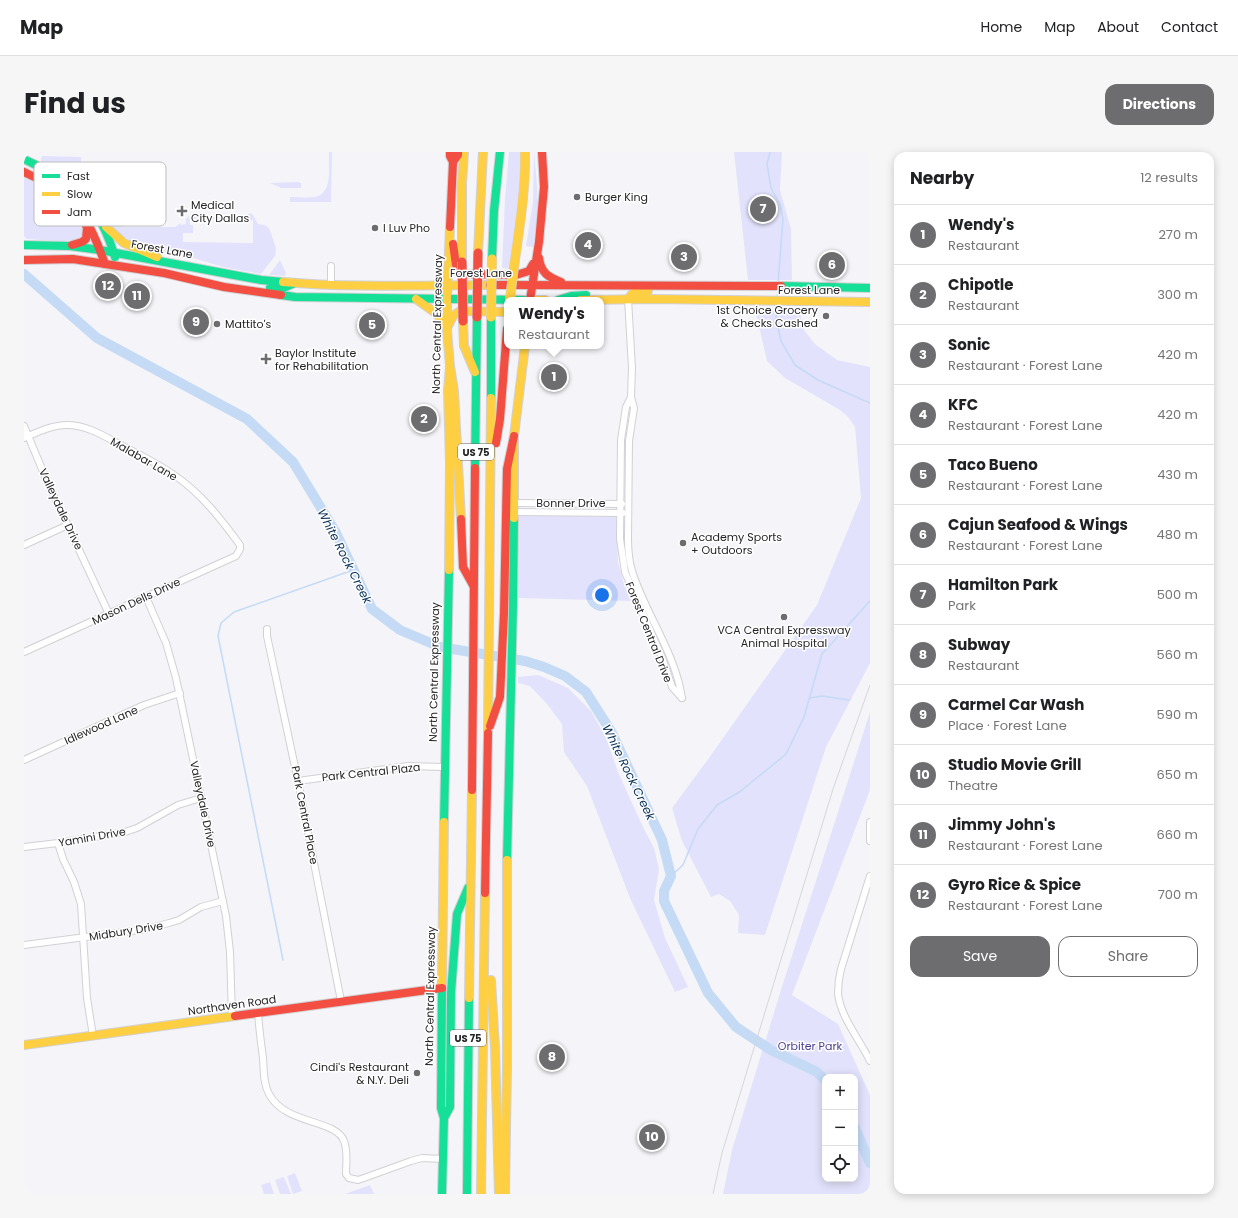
<!DOCTYPE html>
<html lang="en">
<head>
<meta charset="utf-8">
<style>
	body { margin:0; font-family:Poppins,sans-serif; background:#f6f6f6; color:#202124 }
	.controls { position:absolute; right:12px; bottom:12px; display:grid; overflow:hidden; border-radius:8px; box-shadow:0 2px 10px #0003 }
	.controls button { width:36px; height:36px; display:grid; place-items:center; padding:0; border:0; border-bottom:1px solid #e0e0e0; background:#fff; color:#202124; font:20px sans-serif }
	.you { position:absolute; left:578px; top:443px; width:14px; height:14px; margin:-10px; border:3px solid #fff; border-radius:50%; background:#1a73e8; box-shadow:0 0 0 6px #1a73e833 }
	.badge { display:grid; place-items:center; width:26px; height:26px; border-radius:50%; background:#6d6d70; color:#fff; font-size:13px; font-weight:700 }
	.pin { position:absolute; translate:-50% -50%; border:2px solid #fff; box-shadow:0 1px 4px #0006 }
	.popup { position:absolute; left:480px; top:145px; width:100px; height:52px; box-sizing:border-box; display:grid; place-content:center; border-radius:8px; background:#fff; filter:drop-shadow(0 1px 3px #0005); font-size:13px; white-space:nowrap; color:#757577 }
	.popup b { font-size:15px; color:#202124 }
	.popup::after { content:''; position:absolute; left:50%; top:100%; margin-left:-8px; border:8px solid transparent; border-top-color:#fff }
	.list { margin:0; padding:0; list-style:none }
	h2 { display:flex; justify-content:space-between; align-items:center; height:52px; margin:0; padding:0 16px; font-size:17px }
	h2 small { font-size:13px; font-weight:400; color:#757577 }
	.list li { display:grid; grid-template-columns:26px 1fr auto; gap:12px; align-items:center; box-sizing:border-box; height:60px; padding:0 16px; border-top:1px solid #e0e0e0 }
	.list b { display:block; font-size:15px; white-space:nowrap }
	.list p { margin:0; font-size:13px; white-space:nowrap; color:#757577 }
	.list em { font-size:13px; font-style:normal; color:#757577 }
	.actions { display:flex; gap:8px; padding:12px 16px }
	.actions a { flex:1; padding:9px 0; border:1px solid #6d6d70; border-radius:12px; text-align:center; font-size:14px; color:#6d6d70 }
	.actions .main { background:#6d6d70; color:#fff }
	.icon { flex:none; width:22px; height:22px; fill:none; stroke:currentColor; stroke-width:2; stroke-linecap:round; stroke-linejoin:round }
	.map { position:relative; flex:none; width:846px; height:1042px; overflow:hidden; border-radius:12px }
	header { display:flex; align-items:center; gap:24px; box-sizing:border-box; height:56px; padding:0 20px; background:#fff; border-bottom:1px solid #e0e0e0 }
	header strong { font-size:19px }
	nav { display:flex; gap:22px; margin-inline-start:auto; font-size:14px }
	.intro { display:flex; align-items:center; justify-content:space-between; box-sizing:border-box; height:96px; padding:0 24px }
	h1 { margin:0; font-size:28px }
	.button { padding:10px 18px; border-radius:12px; background:#6d6d70; color:#fff; font-size:14px; font-weight:700 }
	main { display:flex; gap:24px; padding:0 24px }
	aside { flex:1; background:#fff; border-radius:12px; box-shadow:0 2px 10px #0003 }
	.map>svg:first-child { display:block }
</style>
</head>
<body>
<header>
<strong>Map</strong>
<nav><a>Home</a><a>Map</a><a>About</a><a>Contact</a></nav>
</header>
<div class="intro"><h1>Find us</h1><a class="button">Directions</a></div>
<main>
<div class="map">
<svg width="846" height="1042" viewBox="0 0 846 1042">
	<rect width="100%" height="100%" fill="#f5f5f9"/>
	<g fill="#e2e2fc" fill-rule="evenodd">
		<path d="M305 0H308L307 50H266V45C274 45 283 46 291 45 310 41 304 13 305 0Z"/>
		<path d="M485 0H497L499 23 487 117 478 116 481 47Z"/>
		<path d="M510 0 513 32 514 54 509 95 502 94 509 50Z"/>
		<path d="M710 0H758L756 38 767 77 768 128H724Z"/>
		<path d="M18 4 57 5V26H60C61 34 66 37 73 37V40H84V47H68L44 24 17 10V7Z"/>
		<path d="M0 26C18 33 49 49 58 67 60 72 60 78 61 83L51 90 2 87 0 84Z"/>
		<path d="M274 30 277 31V36H257L246 31Z"/>
		<path d="M71 50H84C85 59 92 72 101 75H151L157 71V73L162 72V67L165 64 166 73H169V81H159V90L229 91V68L169 67 168 66 169 61 170 65 224 66V62L226 61 229 63 234 72 241 73 245 76 252 96 251 104 237 122 199 115 166 105 123 96 116 92 108 90 90 77Z"/>
		<path d="M256 108 262 121 261 124 245 123Z"/>
		<path d="M731 157 775 158 780 178 791 192 813 208 846 215V511L802 595 741 783 714 781 715 763 706 749 695 742 687 745 658 689 648 656 685 606 793 453 837 346 831 275 825 266 816 258 761 226 743 209Z"/>
		<path d="M494 363 592 365 594 410 600 432 607 449 494 446Z"/>
		<path d="M514 523 544 536 567 559 582 586 594 620 618 673 630 696 635 717 630 748 641 786 664 835 651 840 606 746 563 634 540 600 538 572 523 552 506 534 494 531V525Z"/>
		<path d="M846 560V638L768 843 814 872 846 943V1042H699L708 998 756 841ZM801 925H831V1027H801Z"/>
		<path d="M271 1021 278 1039 269 1042 263 1024Z"/>
		<path d="M260 1025 267 1042H256L251 1028Z"/>
		<path d="M246 1030 250 1042H240L237 1033Z"/>
		<path d="M346 1033 350 1042H321Z"/>
	</g>
	<g fill="none" stroke-linecap="round" stroke-linejoin="round">
		<g stroke="#c4daf5" stroke-width="1.5">
			<path d="M746 0 743 12 747 36 756 52 759 67 754 132"/>
			<path d="M753 146 754 138"/>
			<path d="M753 152 752 166 757 189 771 213 794 228 846 251"/>
			<path d="M786 546 798 544 825 548"/>
			<path d="M647 724 659 713 674 677 693 653 717 639 762 602 780 565 798 502 846 449"/>
			<path d="M259 808 194 484 197 471 210 460 329 418"/>
		</g>
		<g stroke="#c4daf5" stroke-width="10">
			<path d="M0 122 73 186 223 267 269 310 311 379 348 457 376 478 416 495 501 509 520 515 541 524 562 540 588 581 638 688 647 724 640 739V749L684 841 712 875 747 898 793 920 801 928"/>
			<path d="M831 976 846 1011"/>
		</g>
		<g stroke="#d1d1d4" stroke-width="8">
			<g id="street">
				<path d="M307 134V114"/>
				<path d="M604 147 608 216 607 245 610 256 605 289 604 386C604 397 605 409 608 419 622 463 651 500 658 546"/>
				<path d="M607 245 602 255 597 288 596 387 601 420 639 508 648 535 658 546"/>
				<path d="M0 274 23 329 85 462"/>
				<path d="M0 286C14 280 28 273 43 273 63 273 80 284 97 293 114 302 133 311 150 323 177 341 197 367 216 393V397L212 404 0 500"/>
				<path d="M490 351 598 352"/>
				<path d="M490 360 599 361"/>
				<path d="M0 393 44 373"/>
				<path d="M122 445 142 491 152 526 202 764 206 800 208 865"/>
				<path d="M243 477V484L274 629 317 849"/>
				<path d="M0 608 120 553 156 541"/>
				<path d="M274 629 384 614 420 615"/>
				<path d="M846 670V689"/>
				<path d="M34 691 39 707 50 730 57 752 63 846 69 884"/>
				<path d="M0 695 34 691 101 680 113 676 154 653 177 646"/>
				<path d="M846 724 817 817C815 825 814 833 814 842 817 866 836 888 846 909"/>
				<path d="M0 793 123 777 145 771 155 768 177 755 199 749"/>
				<path d="M234 861C235 876 237 891 239 906 240 918 239 931 245 942 261 973 312 967 320 989 324 998 322 1012 322 1022L325 1026 334 1028 340 1026 387 1009 398 1006 419 1007"/>
			</g>
		</g>
		<g stroke="#d1d1d4" stroke-width="10">
			<g id="fast">
				<path d="M0 7C10 13 21 16 30 22 64 43 80 68 91 105"/>
				<path d="M0 93 46 94 76 98 237 128 259 130"/>
				<path d="M468 107 470 59 476 0"/>
				<path d="M757 134 846 136"/>
				<path d="M246 136H259L271 131"/>
				<path d="M257 143 271 145 500 148"/>
				<path d="M534 148 547 144 562 143"/>
				<path d="M467 246V165"/>
				<path d="M451 316 453 165"/>
				<path d="M420 670 425 418"/>
				<path d="M483 708 489 453 490 366"/>
				<path d="M420 966 426 955 427 841 433 762 444 736"/>
				<path d="M418 1042 420 966 417 956 418 832"/>
				<path d="M443 1042 445 846"/>
			</g>
		</g>
		<g stroke="#d1d1d4" stroke-width="10">
			<g id="slow">
				<path d="M82 75 100 91 133 105"/>
				<path d="M454 101 459 0"/>
				<path d="M438 110V31L440 0"/>
				<path d="M259 130C328 136 397 133 466 133"/>
				<path d="M392 147 413 162 422 175"/>
				<path d="M604 147 609 141 624 139"/>
				<path d="M512 148H521"/>
				<path d="M556 148 629 147 846 150"/>
				<path d="M439 169 440 194 451 220"/>
				<path d="M424 174 429 164 436 159 483 160"/>
				<path d="M426 214 430 239 437 367"/>
				<path d="M490 366V284L501 194"/>
				<path d="M425 418 426 311 424 239 426 214 423 178V146L426 75"/>
				<path d="M464 581 467 246"/>
				<path d="M467 828 471 895 475 1042"/>
				<path d="M418 832 420 670"/>
				<path d="M445 846 448 638"/>
				<path d="M0 893 211 864"/>
				<path d="M457 1042 461 741"/>
				<path d="M481 1042 483 915V708"/>
			</g>
		</g>
		<g stroke="#d1d1d4" stroke-width="10">
			<g id="jam">
				<path d="M426 0V4L429 10"/>
				<path d="M0 20C8 24 17 28 25 32 58 52 69 78 81 112"/>
				<path d="M426 75 429 10 434 3V0"/>
				<path d="M429 92 432 113 441 122 492 123 505 119 509 112"/>
				<path d="M48 93 58 90 62 87 63 76 61 71"/>
				<path d="M515 106C517 121 524 125 537 130"/>
				<path d="M0 108 49 107 140 121 200 135 257 143"/>
				<path d="M466 133 757 134"/>
				<path d="M506 148 515 90 520 35 518 0"/>
				<path d="M472 291 476 267 483 177"/>
				<path d="M437 367 439 415 449 433"/>
				<path d="M466 574 476 545 480 461 483 317 490 284"/>
				<path d="M448 638 451 316"/>
				<path d="M461 741 464 581"/>
				<path d="M211 864 418 836"/>
			</g>
		</g>
		<use href="#street" stroke="#fefefe" stroke-width="6"/>
		<use href="#fast" stroke="#16e098" stroke-width="8"/>
		<use href="#slow" stroke="#ffcf43" stroke-width="8"/>
		<use href="#jam" stroke="#f24e42" stroke-width="8"/>
		<path stroke="#d6d6d6" stroke-width="1" d="M689 1042 698 1001 809 637 846 533"/>
		<g stroke="#d3d3d5" stroke-width="10" stroke-linecap="butt">
			<g id="slow-bridge">
				<path d="M486 148C491 98 502 50 501 0"/>
				<path d="M467 165 468 107"/>
			</g>
		</g>
		<g stroke="#d3d3d5" stroke-width="10" stroke-linecap="butt">
			<g id="jam-bridge">
				<path d="M438 110 439 169"/>
				<path d="M453 165 454 101"/>
			</g>
		</g>
		<use href="#slow-bridge" stroke="#ffcf43" stroke-width="9"/>
		<use href="#jam-bridge" stroke="#f24e42" stroke-width="9"/>
	</g>
	<g fill="#6d6d70" stroke="#fff" stroke-width="1.5">
		<circle cx="553" cy="45" r="4"/>
		<path d="M156 53h4v4h4v4h-4v4h-4v-4h-4v-4h4z"/>
		<circle cx="351" cy="76" r="4"/>
		<circle cx="802" cy="164" r="4"/>
		<circle cx="193" cy="172" r="4"/>
		<path d="M240 201h4v4h4v4h-4v4h-4v-4h-4v-4h4z"/>
		<circle cx="659" cy="391" r="4"/>
		<circle cx="760" cy="465" r="4"/>
		<circle cx="393" cy="921" r="4"/>
	</g>
	<g text-anchor="middle" dominant-baseline="central" stroke-width="3" stroke-linejoin="round" paint-order="stroke">
		<g fill="#fff" stroke="#666667" stroke-width="1">
			<rect x="434" y="292" width="36" height="16" rx="3"/>
			<rect x="426" y="878" width="36" height="16" rx="3"/>
		</g>
		<g font-size="10" font-weight="bold" fill="#242426">
			<text x="452" y="300">US 75</text>
			<text x="444" y="886">US 75</text>
		</g>
		<g font-size="11" fill="#242426" stroke="#fff" text-anchor="start">
			<text x="561" y="45">Burger King</text>
			<text x="167" y="53">Medical<tspan x="167" dy="13">City Dallas</tspan></text>
			<text x="359" y="76">I Luv Pho</text>
			<text x="794" y="158" text-anchor="end">1st Choice Grocery<tspan x="794" dy="13">&amp; Checks Cashed</tspan></text>
			<text x="201" y="172">Mattito's</text>
			<text x="251" y="201">Baylor Institute<tspan x="251" dy="13">for Rehabilitation</tspan></text>
			<text x="667" y="385">Academy Sports<tspan x="667" dy="13">+ Outdoors</tspan></text>
			<text x="760" y="478" text-anchor="middle">VCA Central Expressway<tspan x="760" dy="13">Animal Hospital</tspan></text>
			<text x="385" y="915" text-anchor="end">Cindi's Restaurant<tspan x="385" dy="13">&amp; N.Y. Deli</tspan></text>
		</g>
		<g font-size="11" fill="#242426" stroke="#fff">
			<text transform="translate(138 97) rotate(10)">Forest Lane</text>
			<text x="457" y="121">Forest Lane</text>
			<text x="785" y="138">Forest Lane</text>
			<text transform="translate(413 172) rotate(-89)">North Central Expressway</text>
			<text transform="translate(120 307) rotate(30)">Malabar Lane</text>
			<text x="547" y="351">Bonner Drive</text>
			<text transform="translate(37 357) rotate(65)">Valleydale Drive</text>
			<text transform="translate(112 449) rotate(-25)">Mason Dells Drive</text>
			<text transform="translate(625 480) rotate(68)">Forest Central Drive</text>
			<text transform="translate(410 520) rotate(-89)">North Central Expressway</text>
			<text transform="translate(77 573) rotate(-24)">Idlewood Lane</text>
			<text transform="translate(347 620) rotate(-6)">Park Central Plaza</text>
			<text transform="translate(179 652) rotate(78)">Valleydale Drive</text>
			<text transform="translate(281 663) rotate(79)">Park Central Place</text>
			<text transform="translate(68 685) rotate(-10)">Yamini Drive</text>
			<text transform="translate(102 779) rotate(-9)">Midbury Drive</text>
			<text transform="translate(406 844) rotate(-89)">North Central Expressway</text>
			<text transform="translate(208 853) rotate(-8)">Northaven Road</text>
		</g>
		<g font-size="11" fill="#483c8f" stroke="#fff">
			<text x="786" y="894">Orbiter Park</text>
		</g>
		<g font-size="12" font-style="italic" fill="#093056" stroke="#fff">
			<text transform="translate(321 404) rotate(63)">White Rock Creek</text>
			<text transform="translate(605 620) rotate(64)">White Rock Creek</text>
		</g>
	</g>
	<rect x="10" y="10" width="132" height="64" rx="6" fill="#fff" stroke="#bdbdbe" stroke-width="1"/>
	<rect x="18" y="22" width="18" height="4" fill="#16e098"/>
	<rect x="18" y="40" width="18" height="4" fill="#ffcf43"/>
	<rect x="18" y="58" width="18" height="4" fill="#f24e42"/>
	<g font-size="11" fill="#242426">
		<text x="43" y="28">Fast</text>
		<text x="43" y="46">Slow</text>
		<text x="43" y="64">Jam</text>
	</g>
</svg>
<div class="controls">
<button>+</button>
<button>−</button>
<button><svg class="icon" aria-label="locate" viewBox="0 0 24 24"><circle cx="12" cy="12" r="6"/><path d="M12 2v4M12 18v4M2 12h4M18 12h4"/></svg></button>
</div>
<div class="you"></div>
<div class="pin badge" style="left:530px;top:225px">1</div>
<div class="popup"><b>Wendy's</b>Restaurant</div>
<div class="pin badge" style="left:400px;top:267px">2</div>
<div class="pin badge" style="left:660px;top:105px">3</div>
<div class="pin badge" style="left:564px;top:93px">4</div>
<div class="pin badge" style="left:348px;top:173px">5</div>
<div class="pin badge" style="left:808px;top:113px">6</div>
<div class="pin badge" style="left:739px;top:57px">7</div>
<div class="pin badge" style="left:528px;top:905px">8</div>
<div class="pin badge" style="left:172px;top:170px">9</div>
<div class="pin badge" style="left:628px;top:985px">10</div>
<div class="pin badge" style="left:113px;top:144px">11</div>
<div class="pin badge" style="left:84px;top:134px">12</div>
</div>
<aside>
<h2>Nearby<small>12 results</small></h2>
<ul class="list">
<li><span class="badge">1</span><div><b>Wendy's</b><p>Restaurant</p></div><em>270 m</em></li>
<li><span class="badge">2</span><div><b>Chipotle</b><p>Restaurant</p></div><em>300 m</em></li>
<li><span class="badge">3</span><div><b>Sonic</b><p>Restaurant · Forest Lane</p></div><em>420 m</em></li>
<li><span class="badge">4</span><div><b>KFC</b><p>Restaurant · Forest Lane</p></div><em>420 m</em></li>
<li><span class="badge">5</span><div><b>Taco Bueno</b><p>Restaurant · Forest Lane</p></div><em>430 m</em></li>
<li><span class="badge">6</span><div><b>Cajun Seafood &amp; Wings</b><p>Restaurant · Forest Lane</p></div><em>480 m</em></li>
<li><span class="badge">7</span><div><b>Hamilton Park</b><p>Park</p></div><em>500 m</em></li>
<li><span class="badge">8</span><div><b>Subway</b><p>Restaurant</p></div><em>560 m</em></li>
<li><span class="badge">9</span><div><b>Carmel Car Wash</b><p>Place · Forest Lane</p></div><em>590 m</em></li>
<li><span class="badge">10</span><div><b>Studio Movie Grill</b><p>Theatre</p></div><em>650 m</em></li>
<li><span class="badge">11</span><div><b>Jimmy John's</b><p>Restaurant · Forest Lane</p></div><em>660 m</em></li>
<li><span class="badge">12</span><div><b>Gyro Rice &amp; Spice</b><p>Restaurant · Forest Lane</p></div><em>700 m</em></li>
</ul>
<div class="actions"><a class="main">Save</a><a>Share</a></div>
</aside>
</main>
</body>
</html>
